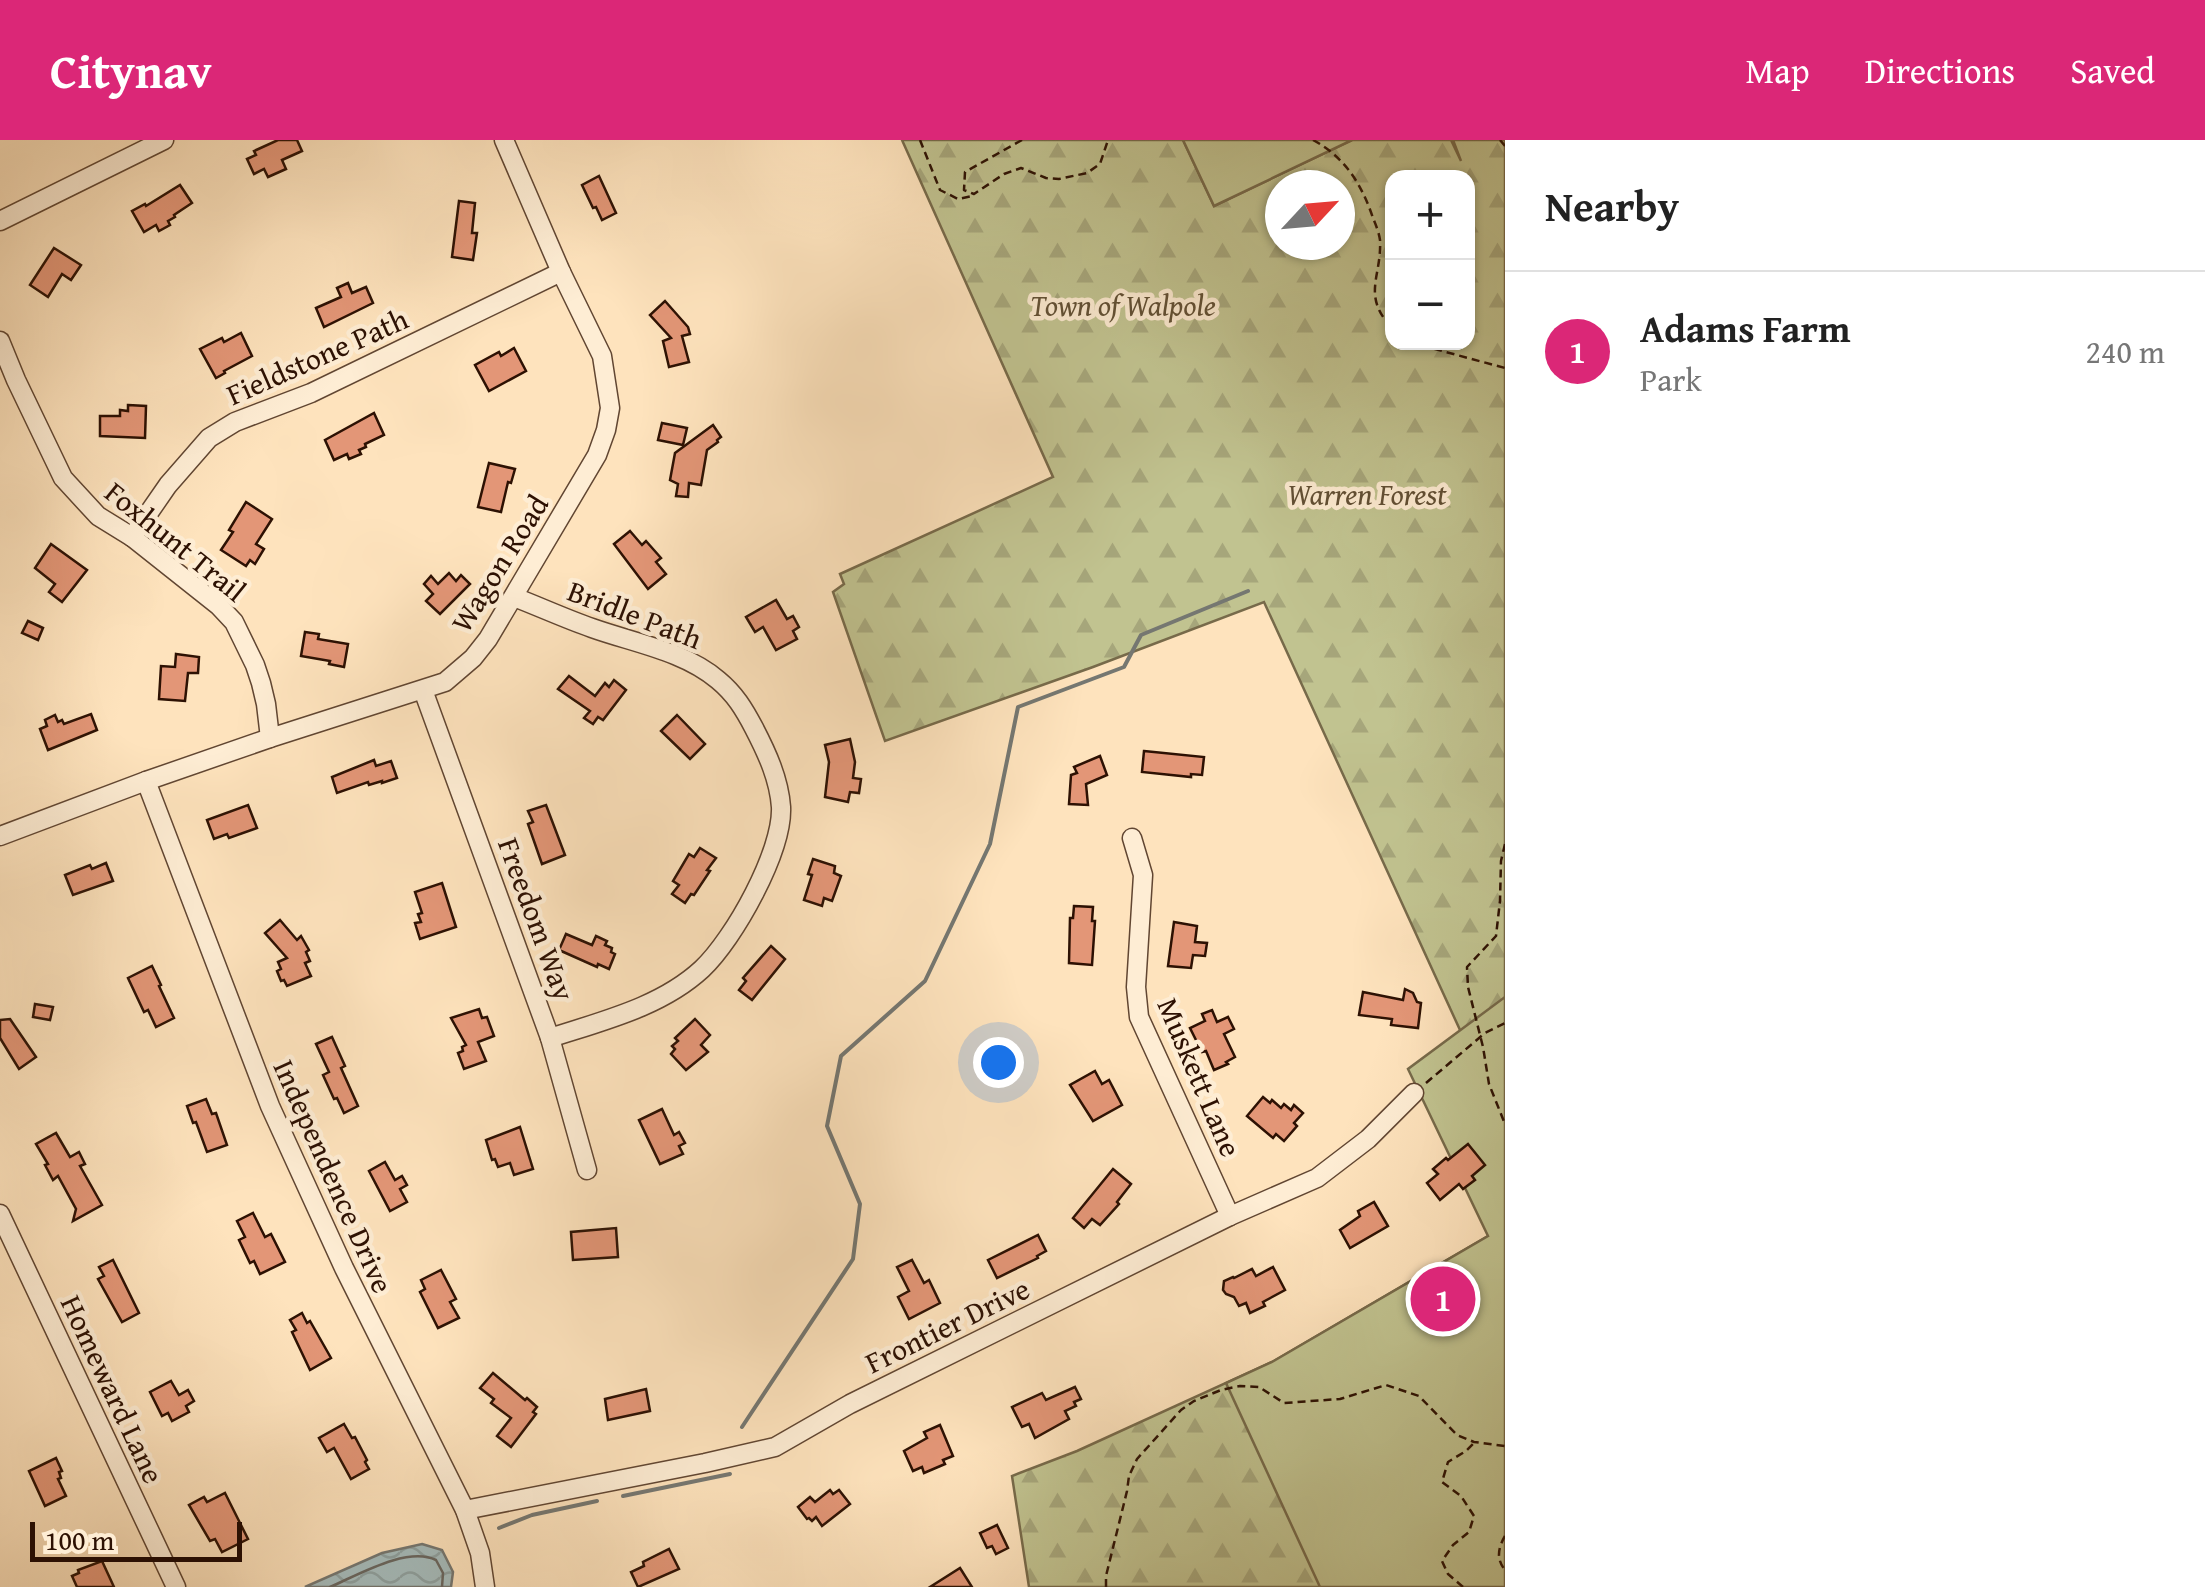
<!DOCTYPE html>
<html lang="en">
<head>
<meta charset="utf-8">
<style>
	body { margin:0; font-family:"Gentium Book Plus",serif; background:#f2f2f2; color:#222 }
	.controls { position:absolute; right:30px; top:30px; display:grid; overflow:hidden; border-radius:20px; box-shadow:0 2px 8px #0004 }
	.controls button { width:90px; height:90px; display:grid; place-items:center; padding:0; border:0; border-bottom:2px solid #e0e0e0; background:#fff; color:#222; font:50px sans-serif }
	.compass { position:absolute; left:1265px; top:30px; width:90px; height:90px; border-radius:50%; background:#fff; box-shadow:0 2px 8px #0004; rotate:64deg }
	.scale { position:absolute; left:30px; bottom:25px; width:212px; box-sizing:border-box; padding-left:10px; border:5px solid #2d1103; border-top:0; font-size:28px; line-height:35px; white-space:nowrap; color:#2d1103; -webkit-text-stroke:8px #feedd4; paint-order:stroke }
	.you { position:absolute; left:998px; top:922px; width:35px; height:35px; margin:-25px; border:8px solid #fff; border-radius:50%; background:#1a73e8; box-shadow:0 0 0 15px #1a73e833 }
	.badge { display:grid; place-items:center; width:65px; height:65px; border-radius:50%; background:#db2777; color:#fff; font-size:32px; font-weight:700 }
	.pin { position:absolute; translate:-50% -50%; border:5px solid #fff; box-shadow:0 2px 10px #0006 }
	.list { margin:0; padding:0; list-style:none }
	h2 { display:flex; justify-content:space-between; align-items:center; height:130px; margin:0; padding:0 40px; font-size:42px }
	h2 small { font-size:32px; font-weight:400; color:#767676 }
	.list li { display:grid; grid-template-columns:65px 1fr auto; gap:30px; align-items:center; box-sizing:border-box; height:160px; padding:0 40px; border-top:2px solid #e0e0e0 }
	.list b { display:block; font-size:38px; white-space:nowrap }
	.list p { margin:0; font-size:32px; white-space:nowrap; color:#767676 }
	.list em { font-size:32px; font-style:normal; color:#767676 }
	.map { position:relative; flex:none; width:1505px; height:1447px; overflow:hidden }
	header { display:flex; align-items:center; gap:60px; box-sizing:border-box; height:140px; padding:0 50px; background:#db2777; color:#fff }
	header strong { font-size:48px }
	nav { display:flex; gap:55px; margin-inline-start:auto; font-size:35px }
	main { display:flex }
	aside { flex:1; background:#fff }
	.map>svg:first-child { display:block }
</style>
</head>
<body>
<header>
<strong>Citynav</strong>
<nav><a>Map</a><a>Directions</a><a>Saved</a></nav>
</header>
<main>
<div class="map">
<svg width="1505" height="1447" viewBox="0 0 1505 1447">
	<defs>
		<pattern id="forest-firs" width="22" height="20" patternUnits="userSpaceOnUse" patternTransform="scale(2.5)"><rect width="22" height="20" fill="#c1c390"/><path d="M5 1l3.5 6h-7zM16 11l3.5 6h-7z" fill="#a6a67b"/></pattern>
		<pattern id="water-waves" width="16" height="10" patternUnits="userSpaceOnUse" patternTransform="scale(2.5)"><rect width="16" height="10" fill="#a5bbbb"/><path d="M0 5q4-4 8 0t8 0" fill="none" stroke="#8ea09f"/></pattern>
	</defs>
	<rect width="100%" height="100%" fill="#fee3bd"/>
	<filter id="stains"><feTurbulence type="fractalNoise" baseFrequency=".002" numOctaves="4"/><feColorMatrix values="0 0 0 0 .2 0 0 0 0 .09 0 0 0 0 .02 0 0 0 .5 -.17"/></filter>
	<radialGradient id="worn" r=".72"><stop offset=".6" stop-color="#630" stop-opacity="0"/><stop offset="1" stop-color="#630" stop-opacity=".3"/></radialGradient>
	<g fill="url(#forest-firs)" stroke="#776a4a" stroke-width="2.5" fill-rule="evenodd">
		<path d="M902 0H1183L1214 66 1352 0H1451L1461 21 1453 0H1505V1041L1460 890 1264 462 1093 527 885 601 833 452 844 444 840 434 1053 337ZM1392 38H1468V202H1392ZM1280 45H1340V105H1280Z"/>
		<path d="M1488 1096 1505 1447H1029L1012 1336 1077 1311 1272 1222Z"/>
	</g>
	<g fill="#c1c390" stroke="#776a4a" stroke-width="2.5">
		<path d="M1183 0H1352L1214 66Z"/>
		<path d="M1505 857V1447H1320L1226 1243 1272 1222 1488 1096 1408 929Z"/>
	</g>
	<path fill="url(#water-waves)" stroke="#757771" stroke-width="2.5" d="M422 1404 442 1410 453 1432 451 1447H305L382 1413Z"/>
	<g fill="none" stroke-linecap="round" stroke-linejoin="round">
		<path stroke="#69665f" stroke-width="2.5" d="M330 1447C358 1435 407 1406 436 1420L443 1433 442 1447"/>
		<g stroke="#757771" stroke-width="4">
			<path d="M742 1287 853 1119 860 1064 827 986 841 916 925 841 990 704 1018 567 1124 527 1141 495 1248 451"/>
			<path d="M623 1356 730 1334"/>
			<path d="M499 1388 532 1375 597 1361"/>
		</g>
	</g>
	<g fill="#e39677" stroke="#2d1103" stroke-width="2.5">
		<path d="M278 0H297L302 11 282 20 286 29 268 37 264 29 254 34 247 19 256 15 254 11Z"/>
		<path d="M599 36 616 73 602 80 596 67 593 68 582 45Z"/>
		<path d="M180 45 192 63 174 75 175 77 168 81 170 85 159 91 156 85 144 92 132 71 145 64 146 66Z"/>
		<path d="M459 61 475 63 472 93H477L473 120 452 117Z"/>
		<path d="M54 108 81 125 71 140 62 134 48 157 30 145Z"/>
		<path d="M348 143 352 153 366 147 373 163 324 187 316 168 341 157 337 148Z"/>
		<path d="M665 161 688 187 690 194 682 196 689 222 669 227 663 201 671 198 650 175Z"/>
		<path d="M241 193 252 216 224 231 225 233 216 238 200 209 222 198 224 202Z"/>
		<path d="M514 208 526 231 489 251 475 225 499 212 501 216Z"/>
		<path d="M128 265 146 266 145 298 100 296V276H120V270L128 271Z"/>
		<path d="M374 273 384 295 365 304 366 307 359 310 361 314 349 319 347 314 334 320 325 300Z"/>
		<path d="M662 283 687 288 683 305 658 300Z"/>
		<path d="M713 285 721 297 717 300 718 302 707 310 701 345 689 343 688 357 676 356 678 344 670 340 675 313Z"/>
		<path d="M489 323 515 329 511 343 508 342 501 372 478 367Z"/>
		<path d="M246 362 272 379 256 404 264 409 255 424 250 420 246 426 221 410 233 392 229 390Z"/>
		<path d="M630 391 642 405 646 401 661 418 656 422 666 434 648 449 614 404Z"/>
		<path d="M51 404 87 430 62 462 49 452 55 444 35 428Z"/>
		<path d="M449 433 456 441 461 435 470 444 440 474 426 461 433 454 424 444 431 436 438 444Z"/>
		<path d="M776 460 787 479 793 476 799 487 793 491 797 499 776 510 763 487 755 492 746 477Z"/>
		<path d="M28 481 43 488 38 500 22 493Z"/>
		<path d="M305 492 319 494 318 499 348 504 344 527 329 524 330 521 301 516Z"/>
		<path d="M176 514 199 517 198 533H188L185 561 159 559 161 526 175 527Z"/>
		<path d="M569 536 595 556 605 543 609 547 614 540 626 550 603 580 598 577 593 584 584 578 590 571 558 549Z"/>
		<path d="M91 574 97 590 48 610 40 589 47 586 45 580 55 575 58 582 62 580 64 584Z"/>
		<path d="M677 575 705 604 690 619 661 591Z"/>
		<path d="M850 599 855 622 853 638 861 639 859 653 850 652 848 662 825 657 829 622 825 605Z"/>
		<path d="M1144 611 1204 617 1202 635 1191 634V637L1142 632Z"/>
		<path d="M1100 616 1107 635 1086 644 1088 665 1069 664 1071 635 1077 633 1074 627Z"/>
		<path d="M374 620 376 626 391 621 397 638 382 643V641L369 645 368 642 337 653 332 637Z"/>
		<path d="M248 665 257 688 229 698 227 694 214 699 207 680Z"/>
		<path d="M546 665 565 715 542 724 528 684 533 682 528 671Z"/>
		<path d="M700 708 716 718 707 730 710 731 694 755 691 754 685 763 672 754 679 745 673 741 689 714 694 717Z"/>
		<path d="M813 719 835 726 834 733 841 736 832 761 824 758 822 766 804 760 812 735 808 734Z"/>
		<path d="M106 723 113 741 73 755 65 735 90 725 92 729Z"/>
		<path d="M442 743 456 787 420 799 415 783 421 782 418 774 422 773 415 752Z"/>
		<path d="M1074 766 1093 767 1092 781H1095L1092 825 1069 823 1070 778H1073Z"/>
		<path d="M280 780 297 800 301 796 309 810 306 812 310 821 305 823 311 836 287 846 284 840 281 841 277 831 281 829 278 822 287 818 265 793Z"/>
		<path d="M1174 782 1197 786 1195 802 1207 803 1205 816 1193 815 1191 828 1168 826Z"/>
		<path d="M566 794 592 805 596 796 607 801 605 805 612 808 611 812 615 814 609 829 598 824 597 827 559 810Z"/>
		<path d="M771 806 785 819 752 860 739 850 746 841 743 838Z"/>
		<path d="M152 826 161 845 159 846 174 878 156 887 148 870 144 872 128 838Z"/>
		<path d="M1405 849 1413 853 1417 862 1421 863 1418 888 1391 885 1392 879 1359 875 1363 852 1403 860Z"/>
		<path d="M35 864 53 867 50 880 33 877Z"/>
		<path d="M479 869 482 878 487 877 494 896 478 902 486 921 464 929 458 913 463 911 462 907 466 905 451 878Z"/>
		<path d="M1212 870 1217 882 1228 877 1234 889 1224 894 1235 917 1226 922 1228 924 1214 930 1206 911 1202 912 1190 888 1205 881 1202 874Z"/>
		<path d="M10 879 36 917 19 929 0 898V880Z"/>
		<path d="M695 879 710 895 701 905 708 912 686 930 671 914 675 909 672 906 678 901 675 898Z"/>
		<path d="M332 897 345 926 341 928 358 966 344 973 337 958 334 959 323 935 329 932 316 904Z"/>
		<path d="M1095 931 1102 944 1109 940 1122 965 1093 981 1070 945Z"/>
		<path d="M1263 957 1270 963 1272 960 1281 968 1284 964 1291 970 1294 965 1303 973 1294 983 1297 986 1284 1001 1276 994 1273 998 1247 976Z"/>
		<path d="M206 959 212 974 216 973 227 1005 207 1012 196 982 193 983 187 966Z"/>
		<path d="M662 969 674 995 679 992 685 1003 679 1006 683 1014 660 1024 639 980Z"/>
		<path d="M520 987 533 1029 514 1035 510 1023 498 1027 495 1019 492 1020 486 1000Z"/>
		<path d="M56 993 70 1017 79 1012 85 1024 80 1026 102 1065 73 1081 76 1069 58 1036 53 1040 45 1025 48 1024 36 1004Z"/>
		<path d="M1468 1004 1485 1025 1472 1036 1475 1040 1463 1049 1459 1044 1440 1060 1427 1043 1438 1034 1433 1029 1446 1018 1448 1020Z"/>
		<path d="M385 1022 395 1040 402 1036 407 1045 400 1049 407 1062 390 1071 369 1031Z"/>
		<path d="M1113 1029 1131 1044 1117 1062 1119 1064 1100 1085 1092 1079 1084 1088 1073 1078Z"/>
		<path d="M1374 1062 1388 1086 1350 1108 1340 1090 1360 1076 1358 1071Z"/>
		<path d="M253 1073 265 1097 271 1094 285 1122 260 1134 254 1121 250 1123 239 1100 245 1097 237 1081Z"/>
		<path d="M616 1088 618 1117 573 1120 571 1092Z"/>
		<path d="M1038 1095 1046 1111 1037 1116 1038 1118 997 1138 988 1120Z"/>
		<path d="M113 1120 139 1173 122 1182 98 1139 104 1136 99 1127Z"/>
		<path d="M912 1120 924 1143 929 1140 940 1163 909 1179 898 1157 909 1151 897 1127Z"/>
		<path d="M1273 1127 1285 1150 1263 1162 1265 1166 1250 1173 1246 1163 1239 1166 1234 1157 1226 1154 1223 1150 1224 1141 1233 1137 1234 1138 1252 1129 1256 1136Z"/>
		<path d="M441 1130 456 1159 450 1162 459 1178 438 1188 420 1152 425 1149 421 1140Z"/>
		<path d="M302 1173 307 1183 310 1181 331 1218 310 1230 292 1192 296 1190 290 1180Z"/>
		<path d="M493 1233 525 1260 527 1258 537 1267 533 1272 536 1274 511 1307 497 1296 511 1278 491 1263 494 1259 480 1248Z"/>
		<path d="M171 1241 179 1255 188 1250 194 1261 186 1266 189 1272 172 1281 168 1273 162 1276 150 1252Z"/>
		<path d="M1075 1247 1081 1259 1074 1262 1076 1266 1065 1271 1069 1279 1035 1298 1029 1284 1022 1287 1012 1267 1042 1253 1046 1260Z"/>
		<path d="M646 1249 650 1271 608 1280 605 1259Z"/>
		<path d="M344 1284 352 1298 355 1297 367 1320 365 1322 369 1329 351 1339 334 1308 327 1312 319 1298Z"/>
		<path d="M940 1285 953 1316 943 1320 945 1324 924 1333 922 1327 913 1331 904 1311 927 1298 924 1292Z"/>
		<path d="M56 1318 62 1331 59 1332 61 1338 58 1339 66 1356 45 1366 29 1331Z"/>
		<path d="M830 1350 833 1354 839 1350 850 1364 822 1386 816 1377 812 1381 809 1378 807 1379 798 1367 810 1357 815 1362Z"/>
		<path d="M225 1353 248 1399 222 1412 215 1399 210 1401 189 1365 204 1357 207 1362Z"/>
		<path d="M997 1385 1008 1408 996 1414 992 1406 987 1408 980 1393Z"/>
		<path d="M669 1409 679 1429 638 1447 631 1432 644 1426 643 1422Z"/>
		<path d="M102 1421 114 1447H77L72 1436 79 1433 78 1430Z"/>
		<path d="M960 1428 972 1447H930Z"/>
	</g>
	<g fill="none" stroke-linecap="round" stroke-linejoin="round">
		<g stroke="#614632" stroke-width="21">
			<g id="street">
				<path d="M0 81 164 0"/>
				<path d="M0 201 16 240 63 338 98 376 132 397 219 466 234 482 255 525 261 543 266 564 270 598"/>
				<path d="M132 397 168 345 209 298 235 282 311 253 561 132"/>
				<path d="M514 457C540 467 566 479 592 488 634 503 684 511 718 540 735 554 744 569 754 588 767 613 779 639 781 667 783 711 734 799 702 829 661 867 602 881 550 898"/>
				<path d="M423 550 550 898 587 1030"/>
				<path d="M146 641 270 966 344 1128 465 1370 480 1413 485 1447"/>
				<path d="M0 696 146 641 270 598 445 542 473 518 488 499 597 315 606 290 610 268 602 216 561 132 504 0"/>
				<path d="M1132 698 1143 735 1136 847 1139 877 1230 1076"/>
				<path d="M0 1074 176 1447"/>
				<path d="M465 1370 705 1323 775 1307 850 1264 1230 1076 1317 1038 1368 999 1414 953"/>
			</g>
		</g>
		<g stroke="#2d1103" stroke-width="2.5" stroke-dasharray="8 5" stroke-linecap="butt">
			<path d="M920 0 940 50 958 59 972 56"/>
			<path d="M1022 0 965 32 964 50 974 54 1004 34 1021 28 1046 38 1059 39 1087 33 1100 24 1108 0"/>
			<path d="M1313 0C1345 17 1362 45 1373 78 1376 85 1379 93 1380 100 1382 137 1361 155 1392 188"/>
			<path d="M1500 0 1505 6"/>
			<path d="M1409 202 1505 228"/>
			<path d="M1505 704 1501 721 1500 761 1496 796 1467 827 1468 847 1483 907 1489 944 1505 984"/>
			<path d="M1426 943 1485 893 1505 883"/>
			<path d="M1505 1396C1498 1408 1496 1419 1505 1430"/>
			<path d="M1106 1447V1436L1127 1351 1129 1336 1137 1319 1181 1270 1194 1261 1221 1250 1240 1246 1259 1247 1284 1263 1340 1259 1386 1245 1419 1256 1457 1295 1474 1302 1505 1306"/>
			<path d="M1463 1447 1448 1434 1442 1421 1453 1405 1469 1392 1474 1376 1461 1356 1442 1342 1448 1322 1466 1311 1473 1304"/>
		</g>
		<use href="#street" stroke="#feedd4" stroke-width="18"/>
	</g>
	<g text-anchor="middle" dominant-baseline="central" stroke-width="9" stroke-linejoin="round" paint-order="stroke">
		<g font-size="30" font-style="italic" fill="#614f34" stroke="#feedd4">
			<text x="1123" y="165">Town of Walpole</text>
			<text x="1367" y="354">Warren Forest</text>
		</g>
		<g font-size="30" fill="#2d1103" stroke="#feedd4">
			<text transform="translate(317 216) rotate(-24)">Fieldstone Path</text>
			<text transform="translate(176 401) rotate(39)">Foxhunt Trail</text>
			<text transform="translate(499 423) rotate(-58)">Wagon Road</text>
			<text transform="translate(635 474) rotate(21)">Bridle Path</text>
			<text transform="translate(537 779) rotate(70)">Freedom Way</text>
			<text transform="translate(1200 937) rotate(67)">Muskett Lane</text>
			<text transform="translate(334 1036) rotate(66)">Independence Drive</text>
			<text transform="translate(947 1185) rotate(-26)">Frontier Drive</text>
			<text transform="translate(113 1249) rotate(65)">Homeward Lane</text>
		</g>
	</g>
	<rect width="100%" height="100%" filter="url(#stains)"/>
	<rect width="100%" height="100%" fill="url(#worn)"/>
</svg>
<div class="controls">
<button>+</button>
<button>−</button>
</div>
<svg class="compass" viewBox="-18 -18 36 36"><path d="M0-13l5 13h-10z" fill="#e53935"/><path d="M0 13l5-13h-10z" fill="#767676"/></svg>
<div class="scale">100 m</div>
<div class="you"></div>
<div class="pin badge" style="left:1443px;top:1159px">1</div>
</div>
<aside>
<h2>Nearby<small></small></h2>
<ul class="list">
<li><span class="badge">1</span><div><b>Adams Farm</b><p>Park</p></div><em>240 m</em></li>
</ul>
</aside>
</main>
</body>
</html>
